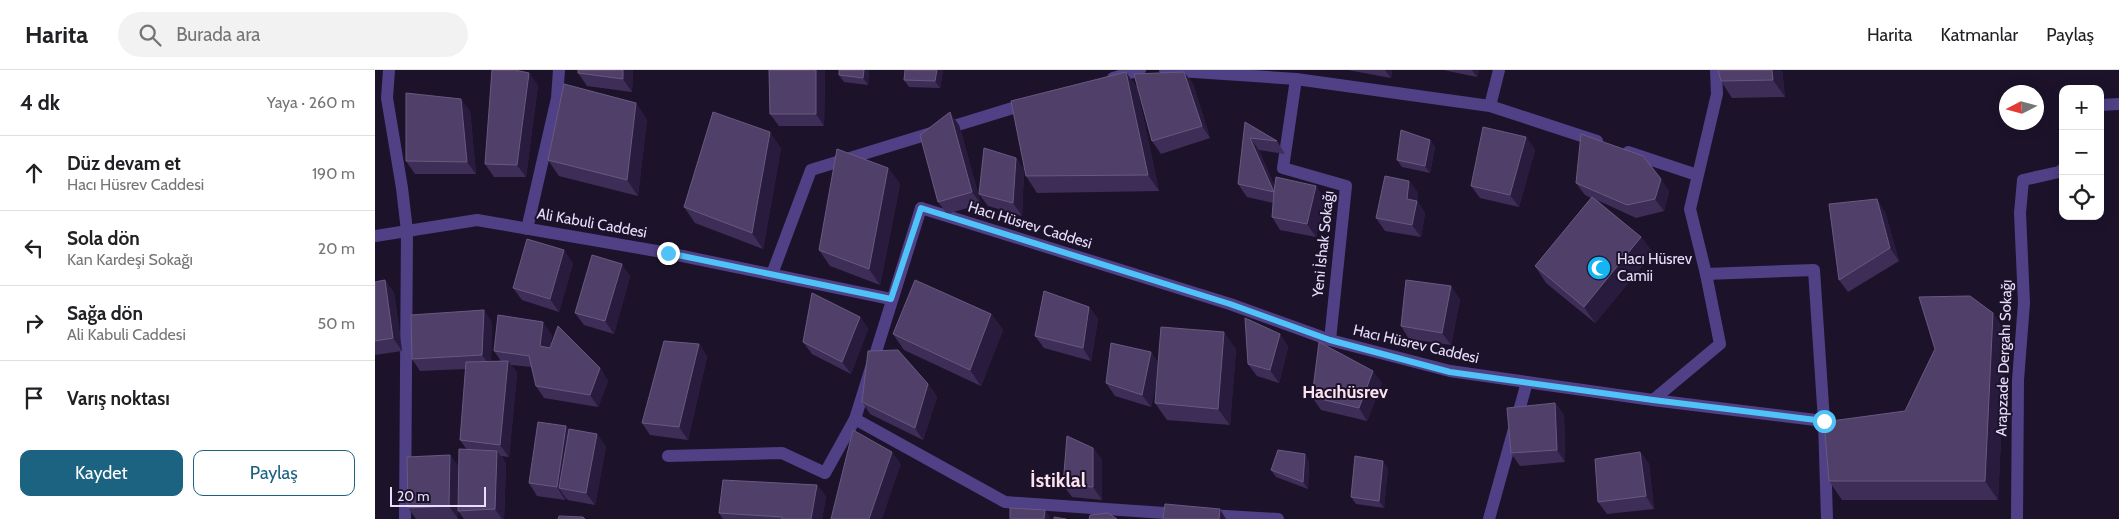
<!DOCTYPE html>
<html lang="tr">
<head>
<meta charset="utf-8">
<style>
	body { margin:0; font-family:Cabin,sans-serif; background:#f2f2f2; color:#202124 }
	.controls { position:absolute; right:15px; top:15px; display:grid; overflow:hidden; border-radius:10px; box-shadow:0 2px 12px #0003 }
	.controls button { width:45px; height:45px; display:grid; place-items:center; padding:0; border:0; border-bottom:1px solid #e0e0e0; background:#fff; color:#202124; font:25px sans-serif }
	.compass { position:absolute; left:1624px; top:15px; width:45px; height:45px; border-radius:50%; background:#fff; box-shadow:0 2px 12px #0003; rotate:264deg }
	.scale { position:absolute; left:15px; bottom:12px; width:96px; box-sizing:border-box; padding-left:5px; border:2px solid #e8dffd; border-top:0; font-size:14px; line-height:18px; white-space:nowrap; color:#e8dffd; -webkit-text-stroke:4px #1c132b; paint-order:stroke }
	.stop { position:absolute; width:15px; height:15px; margin:-11px; border:4px solid #4fc3f7; border-radius:50%; background:#fff }
	.stop.end { background:#4fc3f7; border-color:#fff; box-shadow:0 1px 5px #0008 }
	.list { margin:0; padding:0; list-style:none }
	h2 { display:flex; justify-content:space-between; align-items:center; height:65px; margin:0; padding:0 20px; font-size:21px }
	h2 small { font-size:16px; font-weight:400; color:#757577 }
	.list li { display:grid; grid-template-columns:32px 1fr auto; gap:15px; align-items:center; box-sizing:border-box; height:75px; padding:0 20px; border-top:1px solid #e0e0e0 }
	.list b { display:block; font-size:19px; white-space:nowrap }
	.list p { margin:0; font-size:16px; white-space:nowrap; color:#757577 }
	.list em { font-size:16px; font-style:normal; color:#757577 }
	.actions { display:flex; gap:10px; padding:15px 20px }
	.actions a { flex:1; padding:11px 0; border:1px solid #1b6381; border-radius:10px; text-align:center; font-size:18px; color:#1b6381 }
	.actions .main { background:#1b6381; color:#fff }
	.icon { flex:none; width:28px; height:28px; fill:none; stroke:currentColor; stroke-width:2; stroke-linecap:round; stroke-linejoin:round }
	.map { position:relative; flex:none; width:1744px; height:449px; overflow:hidden }
	header { display:flex; align-items:center; gap:30px; box-sizing:border-box; height:70px; padding:0 25px; background:#fff; border-bottom:1px solid #e0e0e0 }
	header strong { font-size:24px }
	nav { display:flex; gap:28px; margin-inline-start:auto; font-size:18px }
	.search { width:350px; height:45px; background:#f2f2f2; display:flex; align-items:center; gap:12px; box-sizing:border-box; padding:0 18px; border-radius:28px; color:#757577; font-size:19px }
	main { display:flex }
	aside { flex:1; background:#fff }
	.map>svg:first-child { display:block }
</style>
</head>
<body>
<header>
<strong>Harita</strong>
<div class="search"><svg class="icon" aria-label="search" viewBox="0 0 24 24"><circle cx="10" cy="10" r="6"/><path d="M15 15l6 6"/></svg>Burada ara</div>
<nav><a>Harita</a><a>Katmanlar</a><a>Paylaş</a></nav>
</header>
<main>
<aside>
<h2>4 dk<small>Yaya · 260 m</small></h2>
<ul class="list">
<li><svg class="icon" aria-label="ahead" viewBox="0 0 24 24"><path d="M12 20V5M6 11l6-6 6 6"/></svg><div><b>Düz devam et</b><p>Hacı Hüsrev Caddesi</p></div><em>190 m</em></li>
<li><svg class="icon" aria-label="left" viewBox="0 0 24 24"><path d="M17 20v-9H6M10 6l-5 5 5 5"/></svg><div><b>Sola dön</b><p>Kan Kardeşi Sokağı</p></div><em>20 m</em></li>
<li><svg class="icon" aria-label="right" viewBox="0 0 24 24"><path d="M7 20v-9h11M14 6l5 5-5 5"/></svg><div><b>Sağa dön</b><p>Ali Kabuli Caddesi</p></div><em>50 m</em></li>
<li><svg class="icon" aria-label="arrive" viewBox="0 0 24 24"><path d="M6 21V4h12l-3 4 3 4H6"/></svg><div><b>Varış noktası</b></div></li>
</ul>
<div class="actions"><a class="main">Kaydet</a><a>Paylaş</a></div>
</aside>
<div class="map">
<svg width="1744" height="449" viewBox="0 0 1744 449">
	<rect width="100%" height="100%" fill="#1c132b"/>
	<g fill="none" stroke-linecap="round" stroke-linejoin="round">
		<g stroke="#504187" stroke-width="12">
			<path d="M14 0 12 28 27 118 32 161 30 449"/>
			<path d="M790 0 921 9 1115 36 1222 71"/>
			<path d="M738 8 765 0"/>
			<path d="M921 9 908 98 971 116 955 270"/>
			<path d="M1725 35 1744 34"/>
			<path d="M1115 36 1124 0"/>
			<path d="M1253 82 1322 105"/>
			<path d="M152 159 182 28 184 0"/>
			<path d="M397 204 436 100 654 33"/>
			<path d="M1331 204 1439 200 1449 351"/>
			<path d="M1278 330 1345 274 1331 204 1315 139 1342 24 1341 0"/>
			<path d="M480 349 630 432 804 444"/>
			<path d="M293 386 407 383 450 403 480 349 546 138"/>
			<path d="M834 445 903 449"/>
			<path d="M1114 449 1152 312"/>
			<path d="M1642 449 1643 310 1649 233 1645 143 1648 110 1684 102 1688 99"/>
		</g>
		<g stroke="#504187" stroke-width="12">
			<path d="M546 138 855 234 955 270 1075 301 1278 330 1449 351 1452 449"/>
			<path d="M0 166 102 150 293 183 516 229"/>
		</g>
	</g>
	<g fill="#3e2d57">
		<path d="M203 0H258L257 22 212 16 203 3Z"/>
		<path d="M394 0H450L449 56H404L395 44Z"/>
		<path d="M464 0H494L493 15 469 12 464 5Z"/>
		<path d="M568 0 565 18 534 17 529 10Z"/>
		<path d="M973 0H1017L1016 8Z"/>
		<path d="M1068 0H1104L1102 7Z"/>
		<path d="M1407 0 1410 27 1357 28 1346 11Z"/>
		<path d="M751 2 762 18 784 121 662 123 651 106Z"/>
		<path d="M809 2 818 14 835 68 786 84 777 71Z"/>
		<path d="M163 15 151 107H119L110 94Z"/>
		<path d="M95 41 101 104H40L31 91Z"/>
		<path d="M272 49 263 126 184 106 173 90Z"/>
		<path d="M870 52 902 71 910 84 884 80 900 117 950 129 941 167 905 160 897 147 898 133 872 127 863 114Z"/>
		<path d="M584 55 606 134 572 144 563 132Z"/>
		<path d="M1151 67 1160 80 1144 137 1105 128 1096 116Z"/>
		<path d="M1055 70 1060 77 1055 103 1027 97 1022 90Z"/>
		<path d="M406 78 388 179 320 153 309 137Z"/>
		<path d="M641 88 649 100 647 146 613 136 604 124Z"/>
		<path d="M513 98 525 114 505 215 455 196 444 180Z"/>
		<path d="M1034 111 1043 123 1042 131 1050 143 1046 167 1010 161 1001 148Z"/>
		<path d="M1201 113 1294 121 1289 141 1261 148 1222 130 1266 167 1278 183 1220 253 1171 213 1160 196 1216 128 1210 125Z"/>
		<path d="M1510 142 1524 191 1473 222 1464 210Z"/>
		<path d="M198 193 184 242 147 230 138 218Z"/>
		<path d="M255 206 239 264 209 255 200 243Z"/>
		<path d="M10 210 19 223 27 281 0 285V212Z"/>
		<path d="M1085 229 1076 275 1034 269 1026 256Z"/>
		<path d="M714 237 723 249 716 291 669 278 660 266Z"/>
		<path d="M616 244 628 260 606 316 529 280 518 264Z"/>
		<path d="M485 247 493 259 476 304 437 284 428 272Z"/>
		<path d="M117 252 116 291H126L119 281 177 265 175 277 225 298 233 311 223 337 169 328 161 316 157 297 136 295 142 303 134 387 126 386 131 393 129 449H89L83 441V449H87H41L33 438 75 385 84 397 92 380 85 370 91 299 45 301 37 289Z"/>
		<path d="M1631 262 1623 430H1467L1454 411 1530 341Z"/>
		<path d="M905 264 913 277 904 313 882 306 873 294Z"/>
		<path d="M324 274 332 287 313 370 275 365 267 353Z"/>
		<path d="M861 279 855 355 792 350 780 333 782 306 776 337 740 326 731 313 776 282 783 293Z"/>
		<path d="M1007 313 992 351 946 340 937 327Z"/>
		<path d="M553 314 562 327 548 370 495 344 487 332Z"/>
		<path d="M1180 333 1189 345 1190 392 1145 396 1136 383Z"/>
		<path d="M191 356 194 360 231 376 220 435 193 430 191 428 190 430 162 426 154 413Z"/>
		<path d="M718 378 727 390V430L697 427 688 415Z"/>
		<path d="M1265 382 1274 394 1279 439 1232 444 1223 432Z"/>
		<path d="M934 391 933 419 901 407 896 400Z"/>
		<path d="M1013 398 1009 438 981 434 976 427Z"/>
		<path d="M442 415 451 427 447 449H348L344 443Z"/>
	</g>
	<g fill="#291b3e">
		<path d="M248 0H258L257 22 248 9Z"/>
		<path d="M441 0H450L449 56 441 44Z"/>
		<path d="M489 0H494L493 15 488 8Z"/>
		<path d="M562 0H568L565 18 560 11Z"/>
		<path d="M1010 0H1017L1016 8Z"/>
		<path d="M1097 0H1104L1102 7Z"/>
		<path d="M1397 0H1407L1410 27 1398 10Z"/>
		<path d="M751 2 762 18 784 121 773 105Z"/>
		<path d="M809 2 818 14 835 68 827 56Z"/>
		<path d="M154 3 163 15 151 107 142 95Z"/>
		<path d="M86 29 95 41 101 104 92 92Z"/>
		<path d="M261 33 272 49 263 126 252 110Z"/>
		<path d="M575 42 584 55 606 134 597 122Z"/>
		<path d="M395 62 406 78 388 179 377 163Z"/>
		<path d="M1151 67 1160 80 1144 137 1135 125Z"/>
		<path d="M875 68 884 80 908 135 899 122Z"/>
		<path d="M1055 70 1060 77 1055 103 1050 96Z"/>
		<path d="M641 88 649 100 647 146 638 133Z"/>
		<path d="M513 98 525 114 505 215 494 199Z"/>
		<path d="M1286 109 1294 121 1289 141 1280 129Z"/>
		<path d="M1034 111 1043 123 1042 131 1050 143 1046 167 1037 155 1032 129Z"/>
		<path d="M941 116 950 129 941 167 932 154Z"/>
		<path d="M1502 129 1510 142 1524 191 1515 178Z"/>
		<path d="M1266 167 1278 183 1220 253 1209 237Z"/>
		<path d="M189 180 198 193 184 242 175 229Z"/>
		<path d="M247 194 255 206 239 264 230 251Z"/>
		<path d="M10 210 19 223 27 281 18 268Z"/>
		<path d="M1076 216 1085 229 1076 275 1067 263Z"/>
		<path d="M714 237 723 249 716 291 708 278Z"/>
		<path d="M109 240 117 252 116 297 107 285Z"/>
		<path d="M1618 243 1631 262 1623 430 1610 411Z"/>
		<path d="M616 244 628 260 606 316 595 300Z"/>
		<path d="M485 247 493 259 476 304 467 292Z"/>
		<path d="M168 252 177 265 173 289 165 276Z"/>
		<path d="M849 262 861 279 855 355 843 339Z"/>
		<path d="M905 264 913 277 904 313 895 300Z"/>
		<path d="M324 274 332 287 313 370 304 357Z"/>
		<path d="M776 282 785 295 776 337 767 325Z"/>
		<path d="M133 291 142 303 134 387 125 375Z"/>
		<path d="M225 298 233 311 223 337 215 325Z"/>
		<path d="M998 301 1007 313 992 351 984 338Z"/>
		<path d="M553 314 562 327 548 370 540 358Z"/>
		<path d="M1180 333 1189 345 1190 392 1182 380Z"/>
		<path d="M191 356 200 369 184 418 191 428 190 430 182 417Z"/>
		<path d="M222 364 231 376 220 435 211 423Z"/>
		<path d="M718 378 727 390V430L718 417Z"/>
		<path d="M122 381 131 393 129 449H127L120 439Z"/>
		<path d="M517 382 526 394 507 449H494Z"/>
		<path d="M1265 382 1274 394 1279 439 1271 426Z"/>
		<path d="M930 384 934 391 933 419 928 412Z"/>
		<path d="M75 385 84 397 83 449 74 436Z"/>
		<path d="M1008 391 1013 398 1009 438 1004 431Z"/>
		<path d="M442 415 451 427 447 449H436Z"/>
		<path d="M845 439 851 449H844Z"/>
		<path d="M670 440 676 449H669Z"/>
	</g>
	<g fill="#504069" stroke="#685980">
		<path d="M117 0H140L154 3 142 95 110 94Z"/>
		<path d="M203 0H248V9L203 3Z"/>
		<path d="M394 0H441V44H395Z"/>
		<path d="M464 0H489L488 8 464 5Z"/>
		<path d="M530 0H562L560 11 529 10Z"/>
		<path d="M1343 0H1397L1398 10 1346 11Z"/>
		<path d="M751 2 773 105 651 106 636 31Z"/>
		<path d="M809 2 827 56 777 71 759 4Z"/>
		<path d="M189 14 261 33 252 110 173 90Z"/>
		<path d="M31 23 86 29 92 92 31 91Z"/>
		<path d="M338 42 395 62 377 163 309 137Z"/>
		<path d="M575 42 597 122 563 132 545 65Z"/>
		<path d="M870 52 902 71 875 68 899 122 901 107 941 116 932 154 897 147 899 122 863 114Z"/>
		<path d="M1108 57 1151 67 1135 125 1096 116Z"/>
		<path d="M1026 60 1055 70 1050 96 1022 90Z"/>
		<path d="M1206 64 1268 86 1286 109 1280 129 1252 135 1201 113Z"/>
		<path d="M609 78 641 88 638 133 604 124Z"/>
		<path d="M462 79 513 98 494 199 444 180Z"/>
		<path d="M1010 106 1034 111 1032 129 1042 131 1037 155 1001 148Z"/>
		<path d="M1217 127 1266 167 1209 237 1160 196Z"/>
		<path d="M1502 129 1515 178 1464 210 1454 134Z"/>
		<path d="M152 169 189 180 175 229 138 218Z"/>
		<path d="M217 185 247 194 230 251 200 243Z"/>
		<path d="M10 210 18 268 0 271V212Z"/>
		<path d="M540 210 616 244 595 300 518 264Z"/>
		<path d="M1031 210 1076 216 1067 263 1026 256Z"/>
		<path d="M669 221 714 237 708 278 660 266Z"/>
		<path d="M437 223 485 247 467 292 428 272Z"/>
		<path d="M1595 226 1618 243 1610 411H1454L1449 352 1530 341 1560 279 1544 227Z"/>
		<path d="M109 240 107 285 37 289 36 245Z"/>
		<path d="M123 245 168 252 165 276 175 278 183 256 225 298 215 325 161 316 154 286 119 281Z"/>
		<path d="M870 248 905 264 895 300 873 294Z"/>
		<path d="M786 257 849 262 843 339 780 333Z"/>
		<path d="M289 271 324 274 304 357 267 353Z"/>
		<path d="M944 272 998 301 984 338 937 327Z"/>
		<path d="M736 273 776 282 767 325 731 313Z"/>
		<path d="M523 280 553 314 540 358 487 332 493 281Z"/>
		<path d="M133 291 125 375 85 370 91 292Z"/>
		<path d="M1180 333 1182 380 1136 383 1132 338Z"/>
		<path d="M163 352 191 356 182 417 154 413Z"/>
		<path d="M194 359 222 364 211 423 184 418Z"/>
		<path d="M478 360 517 382 494 449H456Z"/>
		<path d="M692 366 718 378V417L688 415Z"/>
		<path d="M84 379 122 381 120 439 83 441Z"/>
		<path d="M903 380 930 384 928 412 896 400Z"/>
		<path d="M1265 382 1271 426 1223 432 1220 389Z"/>
		<path d="M75 385 74 436 33 438 32 387Z"/>
		<path d="M980 386 1008 391 1004 431 976 427Z"/>
		<path d="M348 410 442 415 436 449H407V447L344 443Z"/>
		<path d="M790 434 845 439 844 449H788Z"/>
		<path d="M635 438 670 440 669 449H635Z"/>
		<path d="M733 443 742 449H714L715 445Z"/>
		<path d="M184 446 208 447 210 449H183Z"/>
		<path d="M679 447 691 449H679Z"/>
	</g>
	<g fill="none" stroke-linecap="round" stroke-linejoin="round">
		<path stroke="#4fc3f7" stroke-width="6" d="M293 183 516 229 546 138 855 234 955 270 1075 302 1278 330 1449 351"/>
	</g>
	<defs>
		<g id="mosque-disc" transform="scale(1.25)"><circle r="9.5" fill="#15b4f3" stroke="#1c132b"/><path d="M3.5-4.9A6 6 0 1 0 3.5 4.9A5 5 0 1 1 3.5-4.9Z" fill="#fff"/></g>
	</defs>
	<g fill-rule="evenodd">
		<use href="#mosque-disc" x="1224" y="198"/>
	</g>
	<g text-anchor="middle" dominant-baseline="central" stroke-width="4" stroke-linejoin="round" paint-order="stroke">
		<g font-size="15" fill="#e8dffd" stroke="#1c132b">
			<text transform="translate(217 153) rotate(10)">Ali Kabuli Caddesi</text>
			<text transform="translate(655 155) rotate(17)">Hacı Hüsrev Caddesi</text>
			<text transform="translate(948 174) rotate(-84)">Yeni İshak Sokağı</text>
			<text transform="translate(1041 274) rotate(13)">Hacı Hüsrev Caddesi</text>
			<text transform="translate(1629 288) rotate(-88)">Arapzade Dergahı Sokağı</text>
		</g>
		<g font-size="15" fill="#e8dffd" stroke="#1c132b" text-anchor="start">
			<text x="1242" y="189">Hacı Hüsrev<tspan x="1242" dy="17">Camii</tspan></text>
		</g>
		<g font-size="18" font-weight="bold" fill="#fde1ee" stroke="#1c132b">
			<text x="970" y="322">Hacıhüsrev</text>
		</g>
		<g font-size="20" font-weight="bold" fill="#fde1ee" stroke="#1c132b">
			<text x="683" y="410">İstiklal</text>
		</g>
	</g>
</svg>
<div class="controls">
<button>+</button>
<button>−</button>
<button><svg class="icon" aria-label="locate" viewBox="0 0 24 24"><circle cx="12" cy="12" r="6"/><path d="M12 2v4M12 18v4M2 12h4M18 12h4"/></svg></button>
</div>
<svg class="compass" viewBox="-18 -18 36 36"><path d="M0-13l5 13h-10z" fill="#e53935"/><path d="M0 13l5-13h-10z" fill="#757577"/></svg>
<div class="scale">20 m</div>
<div class="stop" style="left:1449px;top:351px"></div>
<div class="stop end" style="left:293px;top:183px"></div>
</div>
</main>
</body>
</html>
